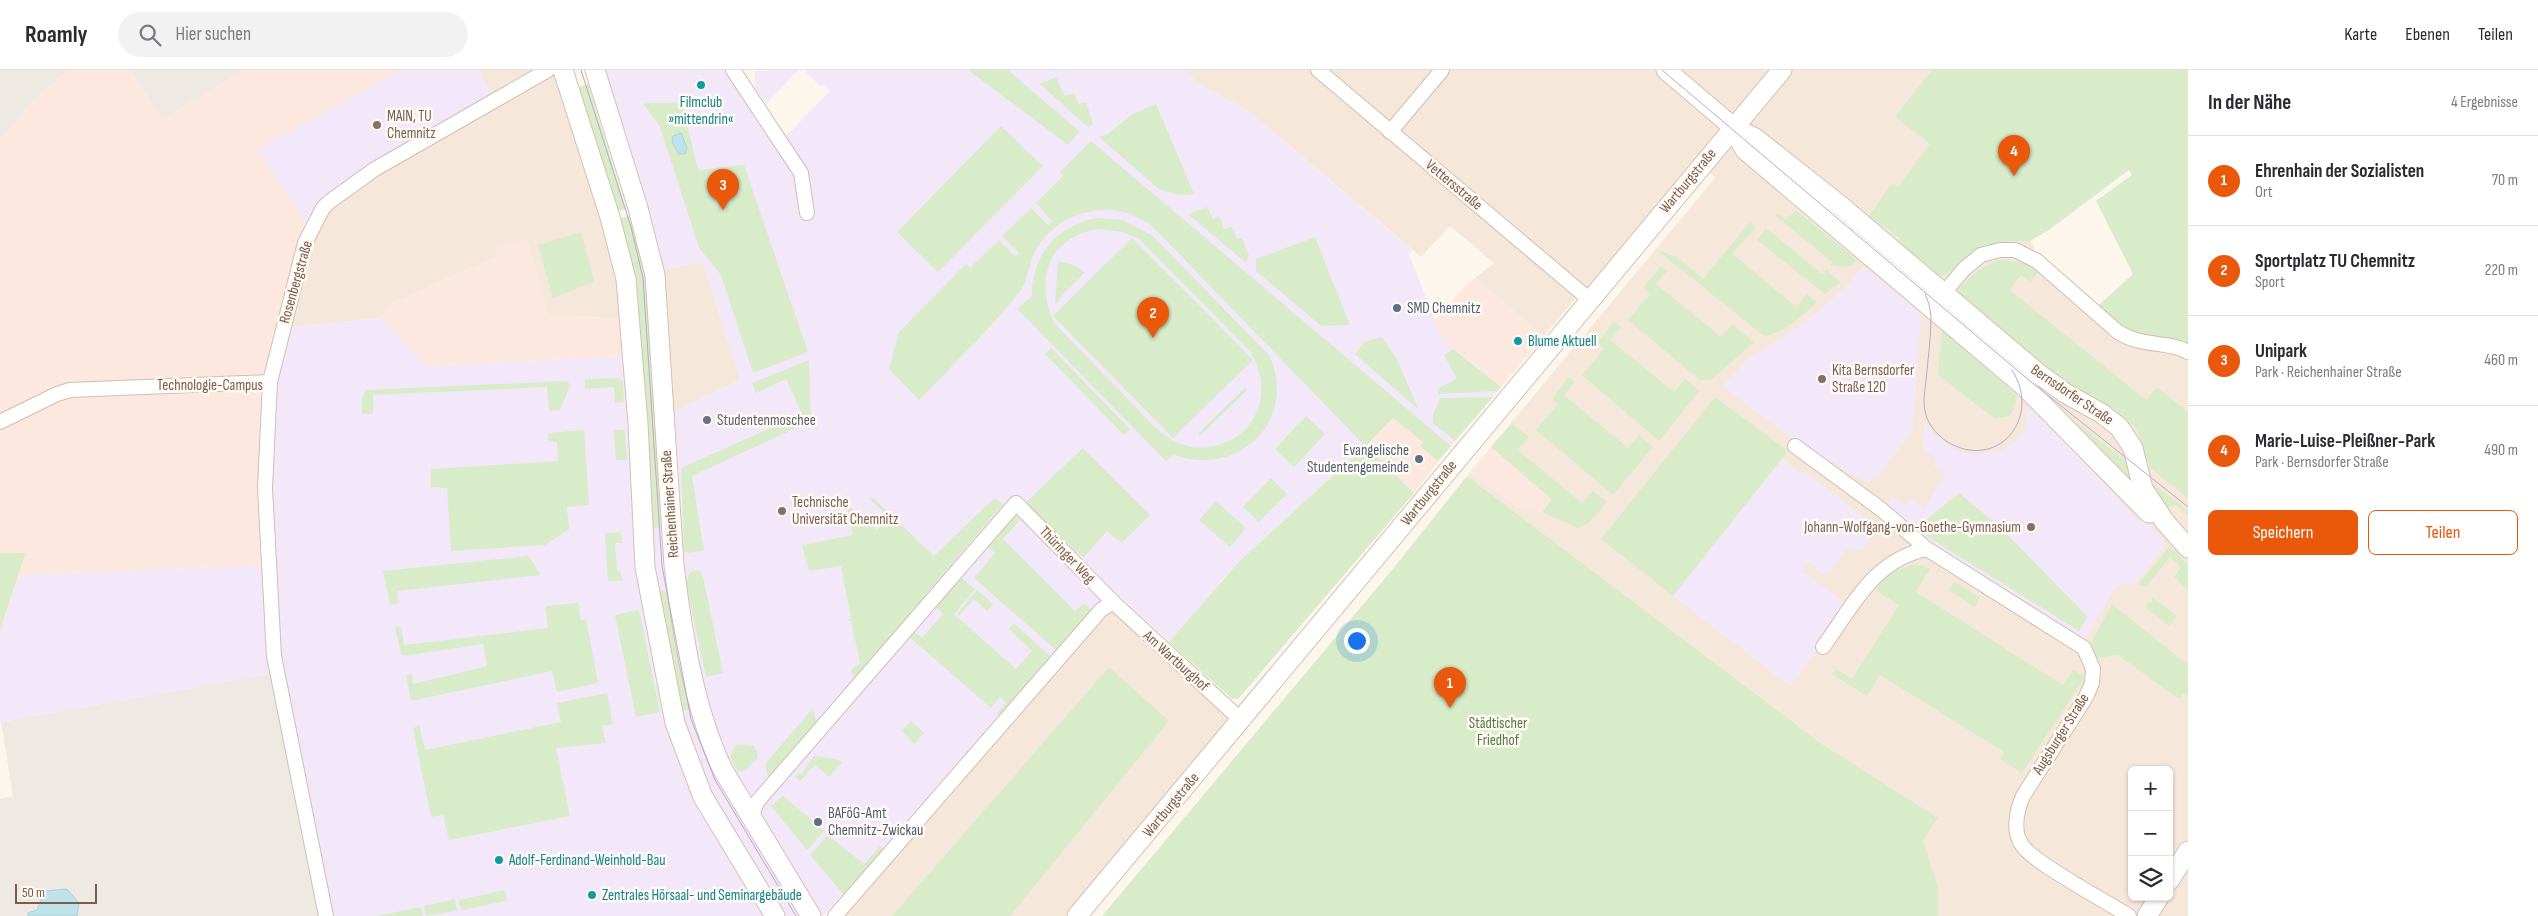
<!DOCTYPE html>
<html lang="de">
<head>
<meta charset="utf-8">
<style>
	body { margin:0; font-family:"Sofia Sans Condensed",sans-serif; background:#f2f2f3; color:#2b2b33 }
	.controls { position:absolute; right:15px; bottom:15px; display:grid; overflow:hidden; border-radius:8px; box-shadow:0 1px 4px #0004 }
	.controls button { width:45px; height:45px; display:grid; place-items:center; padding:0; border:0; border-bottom:1px solid #e1e1e2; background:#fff; color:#2b2b33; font:25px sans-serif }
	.scale { position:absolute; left:15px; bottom:12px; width:82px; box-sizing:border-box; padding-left:5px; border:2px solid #7a5c4d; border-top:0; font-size:14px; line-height:18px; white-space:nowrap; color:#7a5c4d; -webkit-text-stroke:4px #fffaf3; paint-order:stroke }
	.you { position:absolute; left:1356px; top:570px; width:18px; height:18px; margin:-12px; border:4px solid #fff; border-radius:50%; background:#1a73e8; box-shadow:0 0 0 8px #1a73e833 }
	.badge { display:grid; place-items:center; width:32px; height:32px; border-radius:50%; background:#ea580c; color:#fff; font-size:16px; font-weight:700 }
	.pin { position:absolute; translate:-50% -41px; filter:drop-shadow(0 1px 2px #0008) }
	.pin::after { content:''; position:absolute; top:26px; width:18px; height:15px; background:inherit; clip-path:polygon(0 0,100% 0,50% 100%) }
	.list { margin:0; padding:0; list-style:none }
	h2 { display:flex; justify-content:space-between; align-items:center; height:65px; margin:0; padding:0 20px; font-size:21px }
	h2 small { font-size:16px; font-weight:400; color:#7c7c81 }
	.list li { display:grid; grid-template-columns:32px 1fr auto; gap:15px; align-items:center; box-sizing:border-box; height:90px; padding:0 20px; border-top:1px solid #e1e1e2 }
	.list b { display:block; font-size:19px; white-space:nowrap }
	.list p { margin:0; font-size:16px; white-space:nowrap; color:#7c7c81 }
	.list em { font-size:16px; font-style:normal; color:#7c7c81 }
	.actions { display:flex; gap:10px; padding:15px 20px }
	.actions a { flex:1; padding:11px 0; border:1px solid #ea580c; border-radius:8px; text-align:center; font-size:18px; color:#ea580c }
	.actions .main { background:#ea580c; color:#fff }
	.icon { flex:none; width:28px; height:28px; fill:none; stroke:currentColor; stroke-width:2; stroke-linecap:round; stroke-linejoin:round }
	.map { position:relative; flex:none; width:2188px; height:846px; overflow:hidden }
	header { display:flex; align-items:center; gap:30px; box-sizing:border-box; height:70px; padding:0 25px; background:#fff; border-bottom:1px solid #e1e1e2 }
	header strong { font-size:24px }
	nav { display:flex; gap:28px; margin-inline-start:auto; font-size:18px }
	.search { width:350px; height:45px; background:#f2f2f3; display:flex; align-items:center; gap:12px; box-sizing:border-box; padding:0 18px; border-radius:28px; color:#7c7c81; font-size:19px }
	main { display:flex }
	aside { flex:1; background:#fff }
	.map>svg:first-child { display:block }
</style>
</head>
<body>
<header>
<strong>Roamly</strong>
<div class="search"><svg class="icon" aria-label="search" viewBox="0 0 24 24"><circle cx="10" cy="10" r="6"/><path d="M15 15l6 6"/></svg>Hier suchen</div>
<nav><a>Karte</a><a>Ebenen</a><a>Teilen</a></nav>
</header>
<main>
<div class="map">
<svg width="2188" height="846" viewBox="0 0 2188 846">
	<rect width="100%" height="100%" fill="#fdf6ec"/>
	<g fill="#f5e8da" fill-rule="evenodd">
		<path d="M479 0H554L593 116 617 205 620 249 548 244 527 170 496 179 498 186 392 233 380 248 283 258 300 171 306 154 342 121 494 30Z"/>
		<path d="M1186 0H1309L1560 205 1318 0H1932L1896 47 1931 74 1898 117 1892 114 1869 146 1899 168 1959 195 1978 178 2000 172 2030 171 2035 178 2028 184 2088 237 2188 282V846H1938V817L1922 771 1938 749 1822 674 1467 406 1715 108 1712 104 1706 99 1590 230 1580 223 1543 267 1475 208 1494 193 1450 156 1421 187 1248 41 1196 12ZM2132 700H2169V827H2132Z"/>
		<path d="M703 192 740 310 673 342 657 200Z"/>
		<path d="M1113 532 1238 653 1071 846H843Z"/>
	</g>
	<g fill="#fde8e0">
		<path d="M69 0H130L162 48 245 0H402L259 79 306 154 300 171 282 258 269 495 19 505 26 483H0V67L3 68 36 27Z"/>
		<path d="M527 170 548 244 620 249 623 286 426 296 380 248 392 233 498 186 496 178Z"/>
		<path d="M1475 208 1544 266 1501 317 1442 269 1434 251 1463 218Z"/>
		<path d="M1393 348 1424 372 1421 376 1438 391 1414 423 1366 377Z"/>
		<path d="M1491 377 1552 430 1542 442 1534 439 1518 438 1470 403Z"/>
	</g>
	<g fill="#efe9e4">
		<path d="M0 0H69L36 27 3 68 0 67Z"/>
		<path d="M130 0H245L162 49Z"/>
		<path d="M274 603 322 846H0V729L13 726 1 652Z"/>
	</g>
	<g fill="#f3e8fa">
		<path d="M402 0H479L495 31 323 138 306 154 258 79Z"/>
		<path d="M598 0H736L762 38 786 66 830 21 824 15 822 17 805 2 807 0H1186L1196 12 1248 41 1412 180 1409 184 1442 269 1501 317 1438 391 1420 376 1423 372 1393 348 1220 512 1290 568 1238 629H1232L1120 526 1092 541 823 846H320L274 603 0 652V561L19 505 269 495 270 312 283 258 380 248 426 296 623 286 673 342 740 310 703 192 657 200Z"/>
		<path d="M798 0 766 34 755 18V1Z"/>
		<path d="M1863 196 1921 242 1913 360 1879 405 1867 413 1800 375 1723 316 1746 291 1807 251 1846 217Z"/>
		<path d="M2029 334 2139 451 2143 448 2166 473 2135 514H2125L2116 517 2083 572 1931 475 1887 437 1893 427 1906 435 1910 429 1924 438 1946 403 1932 394 1936 388 1923 380 1924 351 1937 368 1960 382 1982 384 2002 380 2017 370 2025 359Z"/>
		<path d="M1782 389 1801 404 1804 401 1878 458 1860 481 1847 478 1826 506 1809 492 1802 501 1849 536 1790 616 1673 526Z"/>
	</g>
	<g fill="#d8ecc9" fill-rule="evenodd">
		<path d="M968 0H1008L1080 62 1068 75Z"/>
		<path d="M1932 0H2188V275L2166 267H2140L2121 256 2098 236 2133 204 2096 131 2132 105 2129 100 2049 160 2030 171 2000 172 1978 178 1959 195 1937 209 1905 182 1899 168 1869 146 1892 113 1898 117 1930 74 1895 47Z"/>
		<path d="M1056 7 1065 26 1074 23 1078 34 1086 32 1093 54 1089 58 1040 14Z"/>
		<path d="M588 14 626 139 618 141 579 17Z"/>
		<path d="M643 33H682L698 100 744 95 808 282 753 303 721 205 699 178 660 57Z"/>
		<path d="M1156 34 1194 124 1180 125 1160 120 1099 67 1108 64 1131 45Z"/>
		<path d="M1001 56 1043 96 938 202 897 162Z"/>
		<path d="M1091 71 1451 376 1438 391 1420 376 1423 372 1393 348 1366 376 1414 423 1238 629H1232L1169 572 1239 492 1365 376 1150 154C1143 151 1136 146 1129 144 1094 131 1052 149 1035 182 1028 195 1028 213 1018 224 988 261 953 295 919 330L889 299 899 262 966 194 970 198 999 170 1016 187 1019 183 1002 166 1031 138 1048 155 1052 151 1036 133 1064 105 1060 102Z"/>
		<path d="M1207 137 1213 149 1219 146 1224 159 1231 157 1237 169 1242 168 1249 186 1245 192 1188 144Z"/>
		<path d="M1796 140 1857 190C1849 199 1841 197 1830 195L1832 192 1776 146 1778 144 1786 150Z"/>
		<path d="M635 144 644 177 667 457 647 458 614 150Z"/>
		<path d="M1096 148 1123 150 1153 166 1269 285C1299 350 1239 408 1174 385L1166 391 1017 239 1032 226C1032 184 1056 157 1096 148ZM1100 159 1122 162 1138 168 1250 281C1262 302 1267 326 1253 349 1238 375 1201 385 1174 371 1156 362 1143 344 1129 330 1104 305 1080 279 1055 254 1033 211 1049 165 1100 159Z"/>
		<path d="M1750 152 1756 158 1732 183 1796 237 1807 224 1817 232C1803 245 1783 264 1764 266L1657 180 1677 187 1703 209Z"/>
		<path d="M1766 158 1822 204 1826 200 1840 212 1825 224 1757 170Z"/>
		<path d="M581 162 594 212 553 228 538 175Z"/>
		<path d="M1315 167 1350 255 1321 256 1256 201V189Z"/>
		<path d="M1132 168 1253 290 1173 368 1053 246Z"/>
		<path d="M2000 190 2026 193 2038 202 2030 212 2021 205 2010 220 2146 330 2157 317 2188 342V428L2150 398 2137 359 2116 340 2072 318 2051 305 1957 227V221C1970 208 1981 195 2000 190Z"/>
		<path d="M1058 191 1071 194 1085 202 1059 229V232L1055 233Z"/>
		<path d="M1661 196 1667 201 1656 214 1721 267 1732 254 1754 272 1711 310H1700L1628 250 1650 224 1643 218Z"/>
		<path d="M1614 252 1621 257 1610 270 1674 322 1685 309 1699 321 1659 371 1582 305 1604 279 1597 273Z"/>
		<path d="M1942 259 2017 326 2014 340 2009 346 1995 349 1938 305Z"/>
		<path d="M1382 267 1396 287 1419 340 1355 284 1364 272Z"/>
		<path d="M1051 278 1130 359 1124 365 1045 284Z"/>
		<path d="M1453 279 1501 317 1497 321 1438 324V318L1457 309 1444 285Z"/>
		<path d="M809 290 811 351 692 406 704 480 690 483 684 481 681 398 802 344 786 309 756 323 752 313Z"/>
		<path d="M1569 307 1575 312 1564 325 1628 378 1639 365 1653 377 1613 425 1536 360 1558 334 1552 329Z"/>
		<path d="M619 308 623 312 624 332 615 333 614 317 585 319V309Z"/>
		<path d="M568 311 570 316 560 340 549 341 547 317 373 325V344H362V328L366 320Z"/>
		<path d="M1245 318 1247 320 1200 366 1198 364Z"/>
		<path d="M1493 327 1455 371 1433 353V345L1440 328Z"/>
		<path d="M1715 327 1788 381 1673 526 1601 469Z"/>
		<path d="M1306 346 1325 364 1294 397 1275 379Z"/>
		<path d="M2071 348 2131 395 2132 410 2129 411 2069 351Z"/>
		<path d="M1512 353 1529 367 1518 380 1582 433 1593 421 1607 432 1589 453 1578 458 1542 442 1552 429 1491 377Z"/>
		<path d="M584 360 589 435 567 437 569 459 545 475 451 481 447 418 431 417V399L558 391 557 372 548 371V363Z"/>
		<path d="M614 360H625L627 390H616Z"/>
		<path d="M1083 378 1150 445 1122 473 1107 461 1083 488 1025 433Z"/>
		<path d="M1467 406 1822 674 1938 748 1923 771 1938 817V846H1102L1392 500Z"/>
		<path d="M1271 408 1287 424 1259 452 1243 437Z"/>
		<path d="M2153 414 2188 441V445L2174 434 2169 439 2160 428Z"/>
		<path d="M1959 423 1999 456 2088 547 2079 561 1915 459Z"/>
		<path d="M872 427 934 486 994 428 1003 434 924 526V532L857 609H854L851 600 860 593 851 551 846 550 851 549 841 496 809 501 802 475 853 465 847 438 850 437 877 460 889 446 869 429Z"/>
		<path d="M1216 431 1246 458 1230 477 1199 450Z"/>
		<path d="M1012 444 1020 450 1003 469 1075 541 1084 533 1092 541 1057 581 974 508 995 483 986 475Z"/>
		<path d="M621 462 622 473H615L617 501 620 502 623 511H608L605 463Z"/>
		<path d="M2170 476 2188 496V520L2174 507 2181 497 2170 487 2146 517 2138 515Z"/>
		<path d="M0 483H26L0 561Z"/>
		<path d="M529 486 541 505 397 521 398 534 390 535 383 501Z"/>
		<path d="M1912 495 1924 496 1930 499 1916 522 2063 615 2073 600 2085 607 2022 703 2000 689 2004 682 1880 605 1867 626 1832 604 1836 599 1852 609 1899 535 1875 520C1885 506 1895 500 1912 495Z"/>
		<path d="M696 500 700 501 703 507 723 603 706 607 686 513 690 502Z"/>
		<path d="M958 505 975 519 954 544 1016 599 1032 581 1009 559 1014 553 1051 587 1000 646 997 643 1006 633 1000 627 991 638 907 565 912 560 922 568 943 544 933 534Z"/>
		<path d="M1955 512 1979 527 1975 537 1948 519Z"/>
		<path d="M673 520 696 638 677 642 653 522Z"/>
		<path d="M977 520 993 534 987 541 974 529 959 546 957 544Z"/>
		<path d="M2152 527 2177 546 2169 556 2145 537 2149 532 2151 533 2153 531 2151 529Z"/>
		<path d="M578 533 581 550 586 549 598 613 557 622 552 601 411 631 406 606 412 603 413 614 487 596 483 574 404 586 401 584 395 557 401 556 404 575 548 558 545 536Z"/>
		<path d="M2112 534 2188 595V626L2183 623 2179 629 2118 585 2097 588 2090 575Z"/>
		<path d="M639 540 660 642 636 647 615 545Z"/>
		<path d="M1109 597 1169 651 1010 846H892Z"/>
		<path d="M607 623 613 654 602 656 606 673 556 678 570 746 449 770 443 745 431 747 413 659 419 654 425 680 561 652 557 633Z"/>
		<path d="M813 638 817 657 769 712 765 694Z"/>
		<path d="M911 651 924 663 914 674 901 661Z"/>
		<path d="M737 674 755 676 758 688 745 701H737L730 686Z"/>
		<path d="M814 686 837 689 842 693 829 707 815 695 800 711 795 707 799 703 801 704Z"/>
		<path d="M783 726 824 761 807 780 771 736Z"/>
		<path d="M828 765 864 794 880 776 884 779 844 825 810 785Z"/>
		<path d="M505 820 507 831 461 840 459 830Z"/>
		<path d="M455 829 457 841 426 846 424 836Z"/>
		<path d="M421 837 423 846H376Z"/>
	</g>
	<g fill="#bfe3e8" stroke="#a5d3da">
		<path d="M681 63 687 78 685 84H679L672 72 673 66Z"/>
		<path d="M67 819 79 833 77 846H28V843L37 840 45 821Z"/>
	</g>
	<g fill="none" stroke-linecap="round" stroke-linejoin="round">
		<g stroke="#d1beb0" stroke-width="16">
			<g id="street">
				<path d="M733 0 801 103 807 143"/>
				<path d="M1318 0 1590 230"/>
				<path d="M1390 62 1442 0"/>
				<path d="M1938 230 1964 199 1981 185 2000 180H2015L2037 191 2118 262C2143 278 2166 270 2188 282"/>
				<path d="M0 352 57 324 70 320 270 312"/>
				<path d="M1795 376 1882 440 1927 479"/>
				<path d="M1823 577C1853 536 1873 490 1927 479L2084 578 2093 599 2092 613 2086 627 2023 726C2017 740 2012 761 2022 775 2032 792 2107 832 2129 846"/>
				<path d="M751 748 757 732 1016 433 1113 532 1241 650"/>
				<path d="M326 846 274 586 265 418 270 312 305 173 323 138 329 132 375 99 548 0"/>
				<path d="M835 846 1101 540 1113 532"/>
			</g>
		</g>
		<g stroke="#d6c0b0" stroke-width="21">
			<g id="secondary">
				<path d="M563 0 610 147 626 209 638 353 645 497 675 653 703 727 775 846"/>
				<path d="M595 0 638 138 655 205 674 495C682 562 694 639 723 700L811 846"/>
				<path d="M1666 0 1733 57 1755 68 1841 136 2039 304 2065 323 2101 343 2119 357 2133 378 2143 419 2165 452 2188 478"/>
				<path d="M1733 57 1745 80 2026 318 2149 443"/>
				<path d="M2169 811 2188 781"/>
				<path d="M1077 846 1782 0"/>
				<path d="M2147 846 2159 827"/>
			</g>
		</g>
		<use href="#street" stroke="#fff" stroke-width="14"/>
		<use href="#secondary" stroke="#fff" stroke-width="19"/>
		<g stroke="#b9a8c9" stroke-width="1">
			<path d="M581 0 631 157 643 208 662 496 691 649 715 710 796 846"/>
			<path d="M1662 0 2031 312 2188 437"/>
			<path d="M1925 224 1929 234 1931 246C1931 268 1928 289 1926 310 1925 320 1923 331 1925 341 1927 353 1936 364 1946 371 1997 403 2043 348 2012 300"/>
		</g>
	</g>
	<g fill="#0f9aa8" stroke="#fffaf3" stroke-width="2">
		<circle cx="701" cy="15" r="5"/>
		<circle cx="1518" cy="271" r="5"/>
		<circle cx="499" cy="790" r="5"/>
		<circle cx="592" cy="825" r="5"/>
	</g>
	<g fill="#8d6e63" stroke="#fffaf3" stroke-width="2">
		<circle cx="377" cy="55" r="5"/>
		<circle cx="1822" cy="309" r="5"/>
		<circle cx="782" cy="441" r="5"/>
		<circle cx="2031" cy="457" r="5"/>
	</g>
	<g fill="#5c6f8a" stroke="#fffaf3" stroke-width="2">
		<circle cx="1397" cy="238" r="5"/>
		<circle cx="1419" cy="389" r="5"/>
		<circle cx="818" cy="752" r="5"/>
	</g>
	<circle fill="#6b7280" stroke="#fffaf3" stroke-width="2" cx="707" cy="350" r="5"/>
	<g text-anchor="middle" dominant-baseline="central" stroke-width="5" stroke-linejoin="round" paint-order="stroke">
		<g font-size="15" fill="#0d838f" stroke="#fffaf3" text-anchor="start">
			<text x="701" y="32" text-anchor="middle">Filmclub<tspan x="701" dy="17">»mittendrin«</tspan></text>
			<text x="1528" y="271">Blume Aktuell</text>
			<text x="509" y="790">Adolf-Ferdinand-Weinhold-Bau</text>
			<text x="602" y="825">Zentrales Hörsaal- und Seminargebäude</text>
		</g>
		<g font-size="15" fill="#785e54" stroke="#fffaf3" text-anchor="start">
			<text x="387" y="46">MAIN, TU<tspan x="387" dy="17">Chemnitz</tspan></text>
			<text x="1832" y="300">Kita Bernsdorfer<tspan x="1832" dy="17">Straße 120</tspan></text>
			<text x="792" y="432">Technische<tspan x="792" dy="17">Universität Chemnitz</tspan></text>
			<text x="2021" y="457" text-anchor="end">Johann-Wolfgang-von-Goethe-Gymnasium</text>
		</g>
		<g font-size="15" fill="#7a5c4d" stroke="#fffaf3">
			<text transform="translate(1688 111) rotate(-50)">Wartburgstraße</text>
			<text transform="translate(1454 115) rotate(40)">Vettersstraße</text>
			<text transform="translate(296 212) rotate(-74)">Rosenbergstraße</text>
			<text x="210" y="315">Technologie-Campus</text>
			<text transform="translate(2072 325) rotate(34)">Bernsdorfer Straße</text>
			<text transform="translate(1429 423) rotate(-51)">Wartburgstraße</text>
			<text transform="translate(670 434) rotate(-94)">Reichenhainer Straße</text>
			<text transform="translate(1067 485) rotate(46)">Thüringer Weg</text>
			<text transform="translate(1176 591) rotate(42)">Am Wartburghof</text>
			<text transform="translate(2061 664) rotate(-58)">Augsburger Straße</text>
			<text transform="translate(1171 735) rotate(-50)">Wartburgstraße</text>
		</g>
		<g font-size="15" fill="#4e5e75" stroke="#fffaf3" text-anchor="start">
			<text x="1407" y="238">SMD Chemnitz</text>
			<text x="1409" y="380" text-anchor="end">Evangelische<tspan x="1409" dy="17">Studentengemeinde</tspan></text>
			<text x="828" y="743">BAFöG-Amt<tspan x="828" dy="17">Chemnitz-Zwickau</tspan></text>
		</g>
		<g font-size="15" fill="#5b616d" stroke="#fffaf3" text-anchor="start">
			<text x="717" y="350">Studentenmoschee</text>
		</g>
		<g font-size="15" fill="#537a41" stroke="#fffaf3">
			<text x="1498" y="653">Städtischer<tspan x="1498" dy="17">Friedhof</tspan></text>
		</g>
	</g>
</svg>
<div class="controls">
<button>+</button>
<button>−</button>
<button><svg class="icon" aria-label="layers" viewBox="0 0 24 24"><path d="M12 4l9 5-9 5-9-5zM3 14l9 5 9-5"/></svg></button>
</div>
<div class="scale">50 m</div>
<div class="you"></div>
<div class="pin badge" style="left:1450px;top:638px">1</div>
<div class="pin badge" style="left:1153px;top:268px">2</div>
<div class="pin badge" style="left:723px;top:140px">3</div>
<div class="pin badge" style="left:2014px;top:106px">4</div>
</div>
<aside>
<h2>In der Nähe<small>4 Ergebnisse</small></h2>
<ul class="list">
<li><span class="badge">1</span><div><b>Ehrenhain der Sozialisten</b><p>Ort</p></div><em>70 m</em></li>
<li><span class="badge">2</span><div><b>Sportplatz TU Chemnitz</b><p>Sport</p></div><em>220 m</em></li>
<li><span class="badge">3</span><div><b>Unipark</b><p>Park · Reichenhainer Straße</p></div><em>460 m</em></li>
<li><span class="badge">4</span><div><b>Marie-Luise-Pleißner-Park</b><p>Park · Bernsdorfer Straße</p></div><em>490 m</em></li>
</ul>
<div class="actions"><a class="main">Speichern</a><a>Teilen</a></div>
</aside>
</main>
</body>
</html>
